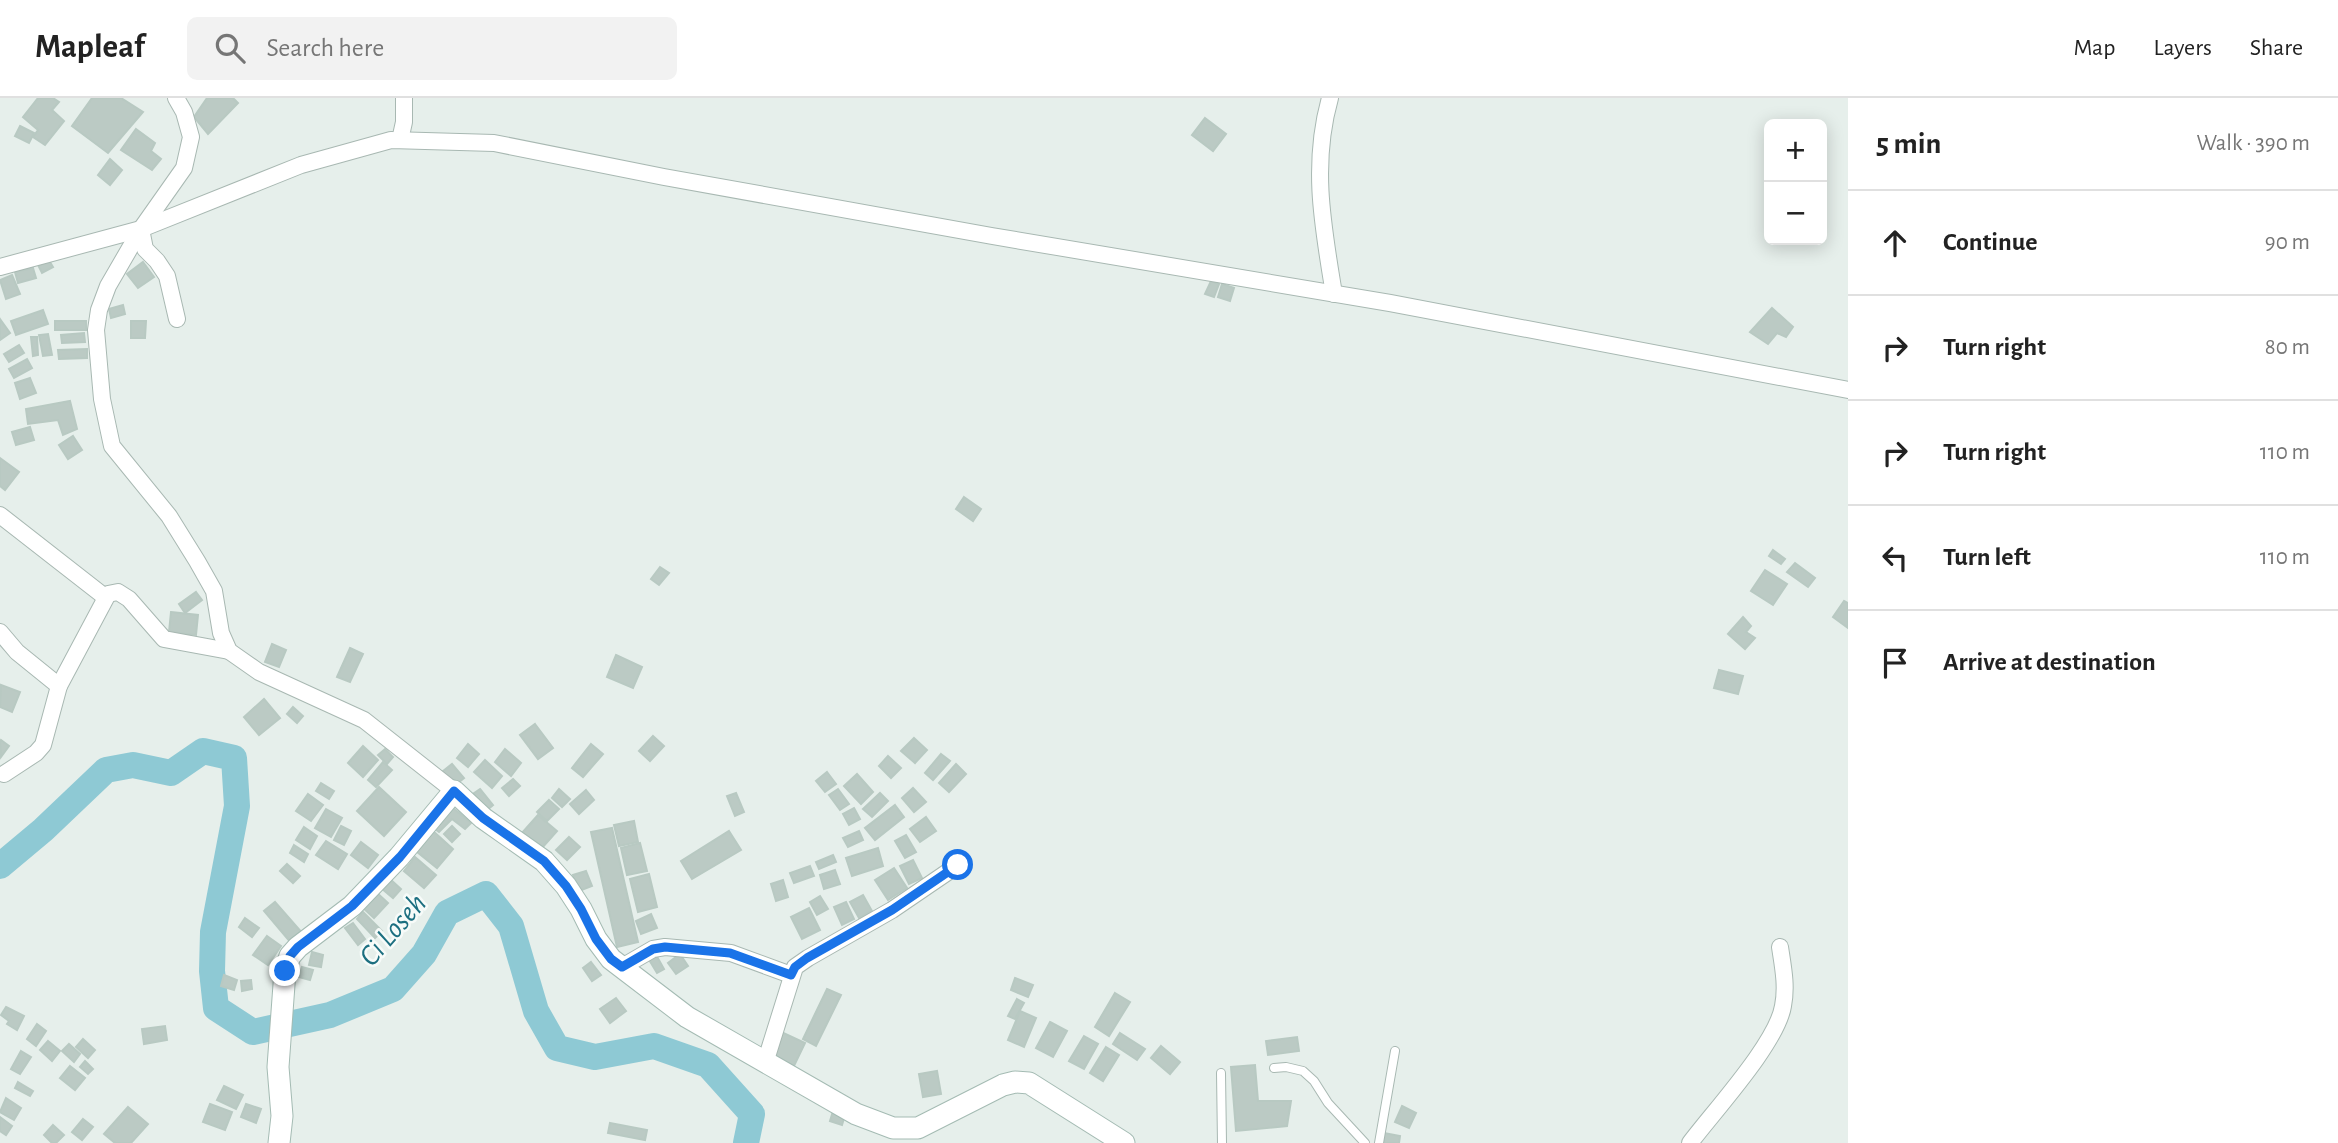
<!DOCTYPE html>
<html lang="en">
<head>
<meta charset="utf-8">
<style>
	body { margin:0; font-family:"Alegreya Sans",sans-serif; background:#f2f2f2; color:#222 }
	.controls { position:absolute; right:21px; top:21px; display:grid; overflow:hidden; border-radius:10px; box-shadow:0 4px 18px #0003 }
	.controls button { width:63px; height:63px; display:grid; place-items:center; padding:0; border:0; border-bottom:2px solid #e0e0e0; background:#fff; color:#222; font:35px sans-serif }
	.stop { position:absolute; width:21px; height:21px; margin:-16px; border:5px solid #1a73e8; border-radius:50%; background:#fff }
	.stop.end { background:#1a73e8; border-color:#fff; box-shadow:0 2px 7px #0008 }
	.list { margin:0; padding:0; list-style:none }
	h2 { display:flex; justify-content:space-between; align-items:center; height:91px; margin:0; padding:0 28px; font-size:30px }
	h2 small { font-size:23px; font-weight:400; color:#767676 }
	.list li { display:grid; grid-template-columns:46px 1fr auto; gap:21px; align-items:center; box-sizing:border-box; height:105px; padding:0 28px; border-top:2px solid #e0e0e0 }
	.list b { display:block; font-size:26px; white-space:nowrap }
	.list em { font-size:23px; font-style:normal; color:#767676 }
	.icon { flex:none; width:38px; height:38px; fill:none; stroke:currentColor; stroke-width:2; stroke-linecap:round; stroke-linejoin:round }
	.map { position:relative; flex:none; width:1848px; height:1045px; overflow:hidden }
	header { display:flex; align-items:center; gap:42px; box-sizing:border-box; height:98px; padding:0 35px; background:#fff; border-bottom:2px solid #e0e0e0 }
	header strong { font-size:33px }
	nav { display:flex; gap:38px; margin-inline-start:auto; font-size:24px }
	.search { width:490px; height:63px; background:#f2f2f2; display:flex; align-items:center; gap:18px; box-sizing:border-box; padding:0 24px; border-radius:10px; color:#767676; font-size:26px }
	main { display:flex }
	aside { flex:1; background:#fff }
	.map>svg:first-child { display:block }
</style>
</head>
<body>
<header>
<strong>Mapleaf</strong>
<div class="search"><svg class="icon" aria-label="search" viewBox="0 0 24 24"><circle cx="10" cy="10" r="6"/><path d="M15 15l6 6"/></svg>Search here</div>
<nav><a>Map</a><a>Layers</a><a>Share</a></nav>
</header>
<main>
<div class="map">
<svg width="1848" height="1045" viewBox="0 0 1848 1045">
	<rect width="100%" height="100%" fill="#e6efeb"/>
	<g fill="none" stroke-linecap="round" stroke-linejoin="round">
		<path stroke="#8ec9d4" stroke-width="26" d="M0 768 43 732 106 672 133 667 171 675 203 653 234 660 237 708 213 834 212 873 216 910 253 934 330 917 393 891 424 856 447 815 486 796 511 828 536 913 557 950 595 959 654 948 708 967 752 1016 746 1045"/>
	</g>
	<g fill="#bbcac4" stroke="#b8c9c2" stroke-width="2">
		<path d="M38 0H53L59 4 52 12 64 23 45 47 33 39 38 32 23 19Z"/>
		<path d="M92 0H121L143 14 108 55 72 28Z"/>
		<path d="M207 0H233L238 5 208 36 194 19Z"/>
		<path d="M1205 20 1226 36 1213 53 1192 37Z"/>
		<path d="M20 28 34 35 29 45 15 38Z"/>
		<path d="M136 31 155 45 151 53 161 61 152 72 121 52Z"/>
		<path d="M110 61 122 72 110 87 98 77Z"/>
		<path d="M47 159 53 169 42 175 37 165Z"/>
		<path d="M143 164 154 179 138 190 127 176Z"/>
		<path d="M33 170 36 180 18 185 15 174Z"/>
		<path d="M12 177 20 196 6 201 0 182Z"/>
		<path d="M1211 183 1219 186 1214 199 1205 196Z"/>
		<path d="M1222 186 1234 190 1230 203 1218 199Z"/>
		<path d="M123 207 125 216 111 220 109 211Z"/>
		<path d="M1772 210 1793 229 1786 239 1777 235 1768 246 1750 234Z"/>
		<path d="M43 212 48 226 16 237 11 223Z"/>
		<path d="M0 221 10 235 0 242Z"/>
		<rect x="55" y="223" width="31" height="9"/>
		<path d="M131 223H146L145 240H131Z"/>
		<path d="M84 235 85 244 62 245 61 237Z"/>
		<path d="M48 236 52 257 43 258 39 237Z"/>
		<path d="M31 239H37L38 257 33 258Z"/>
		<path d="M19 247 24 255 9 264 4 256Z"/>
		<path d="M87 251V260L59 261 58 252Z"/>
		<path d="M27 261 32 270 14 280 9 271Z"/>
		<path d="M30 280 36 295 20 301 15 285Z"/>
		<path d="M70 303 77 331 63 337 58 322 28 326 26 311Z"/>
		<path d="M30 329 34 342 16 347 12 334Z"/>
		<path d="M73 338 82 352 68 361 59 347Z"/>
		<path d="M0 360 19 374 5 392 0 388Z"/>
		<path d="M964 399 981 411 973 423 956 411Z"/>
		<path d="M1773 452 1785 461 1781 466 1769 458Z"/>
		<path d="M1795 465 1815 480 1808 489 1787 474Z"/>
		<path d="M660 469 669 475 659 487 651 481Z"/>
		<path d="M1765 472 1787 486 1773 507 1751 493Z"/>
		<path d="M196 494 202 502 185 515 179 506Z"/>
		<path d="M1844 503 1848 505V530L1833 519Z"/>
		<path d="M171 514 198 517 196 537 169 534Z"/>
		<path d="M1743 519 1751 528 1746 534 1755 540 1745 551 1728 536Z"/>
		<path d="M272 546 286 552 279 569 265 564Z"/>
		<path d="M350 550 363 556 350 584 337 579Z"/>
		<path d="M616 557 642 569 633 590 607 579Z"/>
		<path d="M1719 572 1743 578 1738 596 1714 590Z"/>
		<path d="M1 587 20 594 12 614 0 609Z"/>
		<path d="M264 601 280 620 259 637 244 619Z"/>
		<path d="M293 609 303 618 297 625 287 616Z"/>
		<path d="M535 626 553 650 538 661 520 637Z"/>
		<path d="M653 638 664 648 650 663 639 653Z"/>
		<path d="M914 640 927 652 915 665 901 653Z"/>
		<path d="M1 642 9 648 1 659 0 644Z"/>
		<path d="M468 646 479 656 468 669 457 660Z"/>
		<path d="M591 646 603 656 583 679 572 670Z"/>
		<path d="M363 648 378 662 363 679 348 665Z"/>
		<path d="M385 651 393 659 387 666 378 657Z"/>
		<path d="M505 651 521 665 511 678 495 664Z"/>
		<path d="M941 656 950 663 933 682 925 675Z"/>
		<path d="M888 658 901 670 891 680 879 668Z"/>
		<path d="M485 662 502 678 492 690 474 674Z"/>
		<path d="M383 664 392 672 376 689 368 682Z"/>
		<path d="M452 666 464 680 454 688 442 674Z"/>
		<path d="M956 666 966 676 949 694 939 685Z"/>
		<path d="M827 674 836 686 825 694 816 683Z"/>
		<path d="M857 676 873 694 861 706 844 688Z"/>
		<path d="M513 681 520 688 509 698 502 690Z"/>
		<path d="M321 685 334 693 329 701 316 693Z"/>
		<path d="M379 689 406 714 384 738 357 713Z"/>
		<path d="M913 690 926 704 914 714 902 700Z"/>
		<path d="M480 691 493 707 481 717 467 700Z"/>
		<path d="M559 691 570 701 562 709 552 700Z"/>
		<path d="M838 691 849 706 840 712 829 697Z"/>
		<path d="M586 692 594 702 579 716 570 706Z"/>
		<path d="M736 695 744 714 735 718 727 698Z"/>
		<path d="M880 695 888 703 872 719 863 711Z"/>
		<path d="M308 696 323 707 311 723 296 713Z"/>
		<path d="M549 702 559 711 547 723 537 714Z"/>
		<path d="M895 707 904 719 875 742 865 730Z"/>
		<path d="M451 708 471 725 465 731 452 721 439 734 431 728Z"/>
		<path d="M854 710 860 721 849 727 843 716Z"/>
		<path d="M326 711 342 720 331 739 315 730Z"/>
		<path d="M538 717 557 733 541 751 522 735Z"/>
		<path d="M926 719 936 733 920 744 910 731Z"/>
		<path d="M634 723 638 744 619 748 614 727Z"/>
		<path d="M341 728 351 733 344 747 334 742Z"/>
		<path d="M452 728 460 736 452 744 444 736Z"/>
		<path d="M304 729 317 738 310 751 296 742Z"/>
		<path d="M612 730 638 844 617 849 591 734Z"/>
		<path d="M433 733 453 751 437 770 416 753Z"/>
		<path d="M729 733 741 752 692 781 681 763Z"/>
		<path d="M859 733 863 742 848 749 843 740Z"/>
		<path d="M906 737 916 754 905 760 895 743Z"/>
		<path d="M569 739 580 749 567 762 556 752Z"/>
		<path d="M326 743 347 756 338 771 316 757Z"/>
		<path d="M361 744 378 757 368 770 351 757Z"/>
		<path d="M640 745 647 773 627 777 621 750Z"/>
		<path d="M294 747 308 756 304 764 290 755Z"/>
		<path d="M878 750 883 768 852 778 846 760Z"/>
		<path d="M833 757 836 764 819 771 816 764Z"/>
		<path d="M415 759 436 777 424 790 404 773Z"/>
		<path d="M913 762 922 780 909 786 900 768Z"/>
		<path d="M287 766 300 778 293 785 280 773Z"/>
		<path d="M810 768 814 778 794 785 790 775Z"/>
		<path d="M894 770 907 790 888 802 875 782Z"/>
		<path d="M835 772 840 786 824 791 820 777Z"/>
		<path d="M586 773 592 788 579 793 573 777Z"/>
		<path d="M649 776 657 809 638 814 630 781Z"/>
		<path d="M390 781 401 791 393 800 381 790Z"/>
		<path d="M783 782 788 799 776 803 771 786Z"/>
		<path d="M375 793 388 805 374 820 361 808Z"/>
		<path d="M863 797 872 813 859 820 850 804Z"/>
		<path d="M820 798 828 811 817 817 810 804Z"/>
		<path d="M275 804 303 836 292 846 264 813Z"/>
		<path d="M846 804 854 821 842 827 834 809Z"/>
		<path d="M809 810 820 832 802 841 791 819Z"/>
		<path d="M363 814 382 833 375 840 357 821Z"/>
		<path d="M651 816 657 830 641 836 636 823Z"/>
		<path d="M245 820 259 830 252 839 239 829Z"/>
		<path d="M353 825 365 841 358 847 345 830Z"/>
		<path d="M267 838 281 848 268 867 253 857Z"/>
		<path d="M312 854 323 857 321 869 309 867Z"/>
		<path d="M655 855 664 871 657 875 648 860Z"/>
		<path d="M680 856 688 868 676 876 668 865Z"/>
		<path d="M591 864 601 877 592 883 583 870Z"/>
		<path d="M302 869 313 872 310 882 299 879Z"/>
		<path d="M224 877 237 882 234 892 221 888Z"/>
		<path d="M1015 880 1033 887 1028 899 1011 892Z"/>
		<path d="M251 882 252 891 242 893 241 883Z"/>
		<path d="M827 891 841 897 816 948 803 941Z"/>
		<path d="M1115 895 1130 904 1109 938 1095 929Z"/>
		<path d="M616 900 626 913 610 925 600 911Z"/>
		<path d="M1017 901 1024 905 1015 921 1008 918Z"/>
		<path d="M6 909 24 918 17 932 7 926 9 923 1 917Z"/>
		<path d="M1020 913 1036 920 1024 949 1008 942Z"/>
		<path d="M1050 924 1067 933 1053 959 1036 950Z"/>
		<path d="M37 926 46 933 36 948 27 941Z"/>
		<path d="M165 928 167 942 144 946 142 931Z"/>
		<path d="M779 933 805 945 793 970 767 958Z"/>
		<path d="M1120 935 1145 951 1137 962 1113 946Z"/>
		<path d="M1084 938 1098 946 1084 971 1069 963Z"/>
		<path d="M1297 939 1299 953 1268 957 1266 943Z"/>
		<path d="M83 941 95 952 88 960 76 949Z"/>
		<path d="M48 943 60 953 52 963 40 952Z"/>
		<path d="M69 946 80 956 74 964 62 953Z"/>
		<path d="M1161 948 1180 964 1170 976 1151 960Z"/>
		<path d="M1106 949 1119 957 1103 983 1090 975Z"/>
		<path d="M21 953 31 959 20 976 11 971Z"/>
		<path d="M85 963 93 971 88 976 80 969Z"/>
		<path d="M1255 967 1258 1003H1291L1287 1028 1236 1033 1231 969Z"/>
		<path d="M70 968 85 980 75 992 60 980Z"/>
		<path d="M937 973 941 996 923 999 919 976Z"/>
		<path d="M18 984 33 993 30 998 15 990Z"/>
		<path d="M224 988 243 997 236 1011 217 1002Z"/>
		<path d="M6 1000 21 1010 14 1022 0 1014Z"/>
		<path d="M210 1006 232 1014 225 1032 203 1024Z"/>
		<path d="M246 1006 261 1011 256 1025 241 1019Z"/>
		<path d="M1402 1008 1416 1015 1409 1030 1395 1024Z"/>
		<path d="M128 1009 148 1026 131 1045H115L104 1036Z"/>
		<path d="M833 1013 845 1017 842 1027 830 1023Z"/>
		<path d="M0 1019 12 1028 6 1037 0 1033Z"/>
		<path d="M83 1021 93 1029 82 1042 72 1034Z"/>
		<path d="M610 1025 647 1032 645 1042 608 1035Z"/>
		<path d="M53 1027 64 1037 56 1045H52L44 1037Z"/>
		<path d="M1384 1035 1400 1038 1399 1045H1382Z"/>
	</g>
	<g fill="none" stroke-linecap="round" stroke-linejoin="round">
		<g stroke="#a8b8b2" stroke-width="10">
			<g id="lane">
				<path d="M1274 970 1286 969 1303 973 1314 983 1328 1005 1365 1045"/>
				<path d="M1221 975 1222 1045"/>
				<path d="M1379 1045 1395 953"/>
			</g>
		</g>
		<g stroke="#a8b8b2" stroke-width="18">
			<g id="street">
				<path d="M176 0 184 14 191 39 184 70 141 131 108 188 99 212 96 232 102 301 112 348 169 418 197 463 214 493 221 535 229 553 259 574 364 622 454 693"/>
				<path d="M1330 0C1311 67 1323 129 1334 196"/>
				<path d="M400 42 404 24V0"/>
				<path d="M141 131 145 151 157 163 167 178 177 221"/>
				<path d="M0 169 141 131 301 67 391 42 494 45 664 79 992 138 1390 205 1848 292"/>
				<path d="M0 417 105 499"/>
				<path d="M0 534 17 554 59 588"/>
				<path d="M4 676 36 655 43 647 59 588 108 496 118 494 129 501 164 541 229 553"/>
				<path d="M622 869 653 851 665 849 731 855 791 877"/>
				<path d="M765 965 795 869 808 860 892 812 958 767"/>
				<path d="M1690 1045C1714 1013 1777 945 1783 908 1787 888 1783 869 1780 849"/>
			</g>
		</g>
		<g stroke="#a4bbb3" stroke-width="23">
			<path id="secondary" d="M279 1045 282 1018 278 969 285 873 290 858 298 849 352 808 399 759 454 693 483 720 544 763 566 788 581 811 596 841 611 861 687 919 856 1016 893 1030H918L1003 987 1015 984 1029 985 1124 1045"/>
		</g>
		<use href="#lane" stroke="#fff" stroke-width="8"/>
		<use href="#street" stroke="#fff" stroke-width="16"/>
		<use href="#secondary" stroke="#fff" stroke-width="21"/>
	</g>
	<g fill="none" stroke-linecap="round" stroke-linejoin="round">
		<path stroke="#1a73e8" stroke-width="9" d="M285 873 290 858 298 849 352 808 400 759 454 693 483 720 544 763 566 788 581 811 596 841 611 861 622 869 653 851 665 849 730 855 791 877 795 869 807 860 892 812 958 767"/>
	</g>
	<g text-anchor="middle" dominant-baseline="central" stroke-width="5" stroke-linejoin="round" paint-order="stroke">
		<g font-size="30" font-style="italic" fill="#1c6f80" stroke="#f7fbf9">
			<text transform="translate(393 832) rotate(-49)">Ci Loseh</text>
		</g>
	</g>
</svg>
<div class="controls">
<button>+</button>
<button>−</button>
</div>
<div class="stop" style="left:958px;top:767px"></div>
<div class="stop end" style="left:285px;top:873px"></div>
</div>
<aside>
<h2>5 min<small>Walk · 390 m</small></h2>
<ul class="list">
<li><svg class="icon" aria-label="ahead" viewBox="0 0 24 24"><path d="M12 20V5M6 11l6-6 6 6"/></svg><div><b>Continue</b></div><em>90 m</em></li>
<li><svg class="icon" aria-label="right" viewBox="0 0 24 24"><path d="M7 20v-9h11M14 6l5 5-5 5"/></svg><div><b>Turn right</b></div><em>80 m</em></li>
<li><svg class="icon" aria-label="right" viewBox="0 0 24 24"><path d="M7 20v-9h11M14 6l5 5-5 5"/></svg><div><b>Turn right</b></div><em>110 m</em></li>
<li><svg class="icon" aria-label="left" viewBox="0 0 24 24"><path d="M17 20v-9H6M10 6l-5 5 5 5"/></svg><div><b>Turn left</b></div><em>110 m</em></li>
<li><svg class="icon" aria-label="arrive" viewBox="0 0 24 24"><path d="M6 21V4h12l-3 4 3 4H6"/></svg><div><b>Arrive at destination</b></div></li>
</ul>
</aside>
</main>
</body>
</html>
